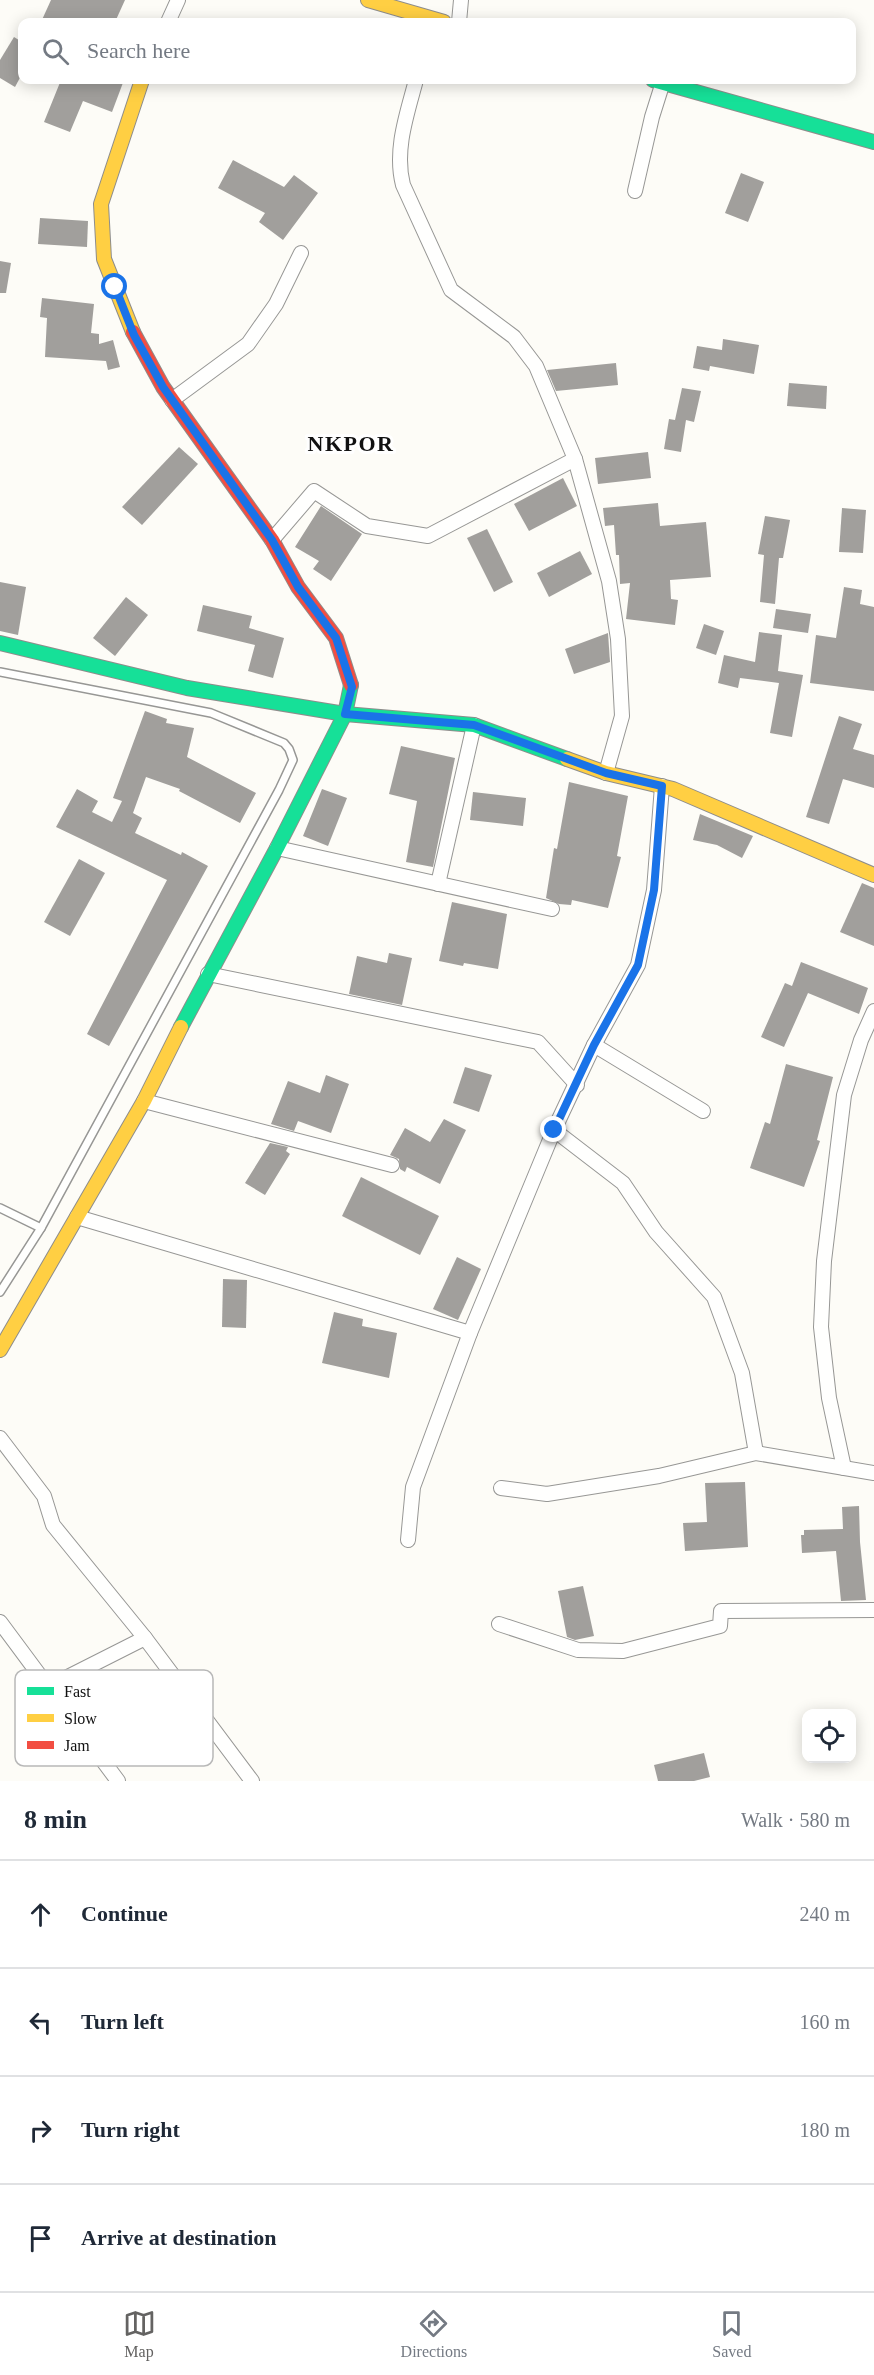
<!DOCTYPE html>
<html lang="en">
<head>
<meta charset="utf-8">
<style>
	body { margin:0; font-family:"Times New Roman",serif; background:#f6f6f7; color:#1f2937 }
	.controls { position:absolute; right:18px; bottom:18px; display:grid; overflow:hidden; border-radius:12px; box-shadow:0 3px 15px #0003 }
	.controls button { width:54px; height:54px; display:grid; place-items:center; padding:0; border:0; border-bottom:2px solid #e0e1e3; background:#fff; color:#1f2937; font:30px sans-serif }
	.stop { position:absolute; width:18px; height:18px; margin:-14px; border:4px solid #1a73e8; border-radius:50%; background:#fff }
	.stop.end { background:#1a73e8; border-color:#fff; box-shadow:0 2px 6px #0008 }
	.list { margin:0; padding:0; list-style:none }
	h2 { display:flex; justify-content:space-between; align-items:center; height:78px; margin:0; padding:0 24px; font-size:26px }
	h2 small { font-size:20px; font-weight:400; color:#747a83 }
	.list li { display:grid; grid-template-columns:39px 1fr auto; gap:18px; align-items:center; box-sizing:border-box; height:108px; padding:0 24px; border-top:2px solid #e0e1e3 }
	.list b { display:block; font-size:22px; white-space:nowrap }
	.list em { font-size:20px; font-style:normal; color:#747a83 }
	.icon { flex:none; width:33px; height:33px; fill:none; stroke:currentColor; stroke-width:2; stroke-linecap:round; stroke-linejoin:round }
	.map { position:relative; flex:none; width:874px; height:1781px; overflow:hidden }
	.search { position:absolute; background:#fff; box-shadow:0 3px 15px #0003; left:18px; right:18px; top:18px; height:66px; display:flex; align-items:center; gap:15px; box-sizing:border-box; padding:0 21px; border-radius:12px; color:#747a83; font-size:22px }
	.sheet { height:510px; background:#fff }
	nav { display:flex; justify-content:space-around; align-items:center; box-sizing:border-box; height:84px; border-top:2px solid #e0e1e3; background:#fff; font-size:16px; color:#747a83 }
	nav a { display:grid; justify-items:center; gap:3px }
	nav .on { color:#646362 }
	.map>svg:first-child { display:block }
</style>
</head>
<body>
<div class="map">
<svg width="874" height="1781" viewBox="0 0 874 1781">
	<rect width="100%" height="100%" fill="#fdfcf7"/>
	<g fill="#a19f9c">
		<path d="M51 0H125L115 22H41Z"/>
		<path d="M14 37 22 42V74L15 87 0 78V60Z"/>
		<path d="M61 80H124L112 112 83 101 70 132 44 122Z"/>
		<path d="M233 160 284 187 294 175 318 193 283 240 259 222 265 213 218 188Z"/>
		<path d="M741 173 764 182 748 222 725 213Z"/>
		<path d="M40 218 88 221 87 247 38 244Z"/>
		<path d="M0 261 11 263 6 293H0Z"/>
		<path d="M42 298 94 304 91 333 99 334V344L113 340 120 367 108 370 106 361 45 357 47 318 40 317Z"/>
		<path d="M723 339 759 345 754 374 710 366 709 371 693 368 697 346 722 350Z"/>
		<path d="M616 363 618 385 556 391 547 370Z"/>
		<path d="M789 383 827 386 826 409 787 406Z"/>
		<path d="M682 388 701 391 694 422 686 420 681 452 664 449 669 419 675 420Z"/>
		<path d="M179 447 198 464 142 525 122 507Z"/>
		<path d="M648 452 651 478 598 484 595 458Z"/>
		<path d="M563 478 577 506 529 531 514 504Z"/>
		<path d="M658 503 660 526 706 522 711 577 670 580 671 599 678 600 675 625 626 619 630 583 620 584 619 555H616L614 525 605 526 603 508Z"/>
		<path d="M321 506 362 534 331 581 313 569 319 561 295 547Z"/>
		<path d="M842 508 866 510 863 553 839 552Z"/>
		<path d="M765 516 790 520 783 558H779L775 604 760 602 764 555 758 554Z"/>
		<path d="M487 529 513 582 494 592 467 538Z"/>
		<path d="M580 551 592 574 549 597 537 573Z"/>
		<path d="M0 582 26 587 18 635 0 631Z"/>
		<path d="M844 587 862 590 860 604 874 607V691L810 683 816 635 836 638Z"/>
		<path d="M126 597 148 615 115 656 93 638Z"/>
		<path d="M203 605 252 616 249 628 284 638 273 678 248 671 255 645 197 631Z"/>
		<path d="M776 609 811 614 808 633 773 628Z"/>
		<path d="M704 624 724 631 716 655 696 648Z"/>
		<path d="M759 632 782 635 778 671 803 675 792 737 770 733 779 683 740 678 738 688 718 683 724 655 755 662Z"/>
		<path d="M608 633 610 662 574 674 565 649Z"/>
		<path d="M145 711 167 719 166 723 194 728 187 757 256 793 240 823 179 791 180 789 146 777 133 813 142 818 135 833 181 855 182 852 208 866 109 1046 87 1034 167 880 56 827 77 789 98 801 92 812 112 822 122 801 113 798Z"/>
		<path d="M839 716 862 724 853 749 874 755V788L843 779 829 824 806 817Z"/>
		<path d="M401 746 455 758 433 867 406 862 417 801 389 794Z"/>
		<path d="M569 782 628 796 617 856 621 857 608 908 572 900 571 905 559 904 546 898 554 848 557 849Z"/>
		<path d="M322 789 347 798 328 846 303 836Z"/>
		<path d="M473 792 526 798 523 826 470 820Z"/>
		<path d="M700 814 753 836 742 858 717 845 693 840Z"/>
		<path d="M79 859 105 873 70 936 44 922Z"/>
		<path d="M862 883 874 888V946L840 932Z"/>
		<path d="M452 902 507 914 498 969 464 963 463 966 439 961Z"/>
		<path d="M389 953 412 958 402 1005 349 994 357 956 387 963Z"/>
		<path d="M801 962 868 988 859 1014 808 993 784 1047 761 1037 785 983 792 986Z"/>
		<path d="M786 1064 833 1077 817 1140 820 1141 804 1187 750 1168 765 1122 770 1124Z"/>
		<path d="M465 1067 492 1075 479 1112 453 1103Z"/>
		<path d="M326 1075 349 1084 331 1133 298 1121 294 1131 271 1124 288 1081 320 1093Z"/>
		<path d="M444 1119 466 1130 440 1184 407 1167 405 1172 400 1169 399 1159 390 1155 405 1128 430 1142Z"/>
		<path d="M270 1143 288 1147 286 1151 290 1154 265 1195 245 1183Z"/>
		<path d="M361 1177 439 1216 420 1255 342 1216Z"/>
		<path d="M457 1257 481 1269 458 1320 433 1309Z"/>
		<path d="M223 1279 247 1280 246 1328 222 1327Z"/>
		<path d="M334 1312 363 1319 362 1326 397 1333 389 1378 322 1363Z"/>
		<path d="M745 1482 748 1547 685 1551 683 1523 707 1522 705 1483Z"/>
		<path d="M859 1506 860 1542 866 1600 841 1601 836 1551 802 1553 801 1535H804V1530L843 1529 842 1507Z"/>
		<path d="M583 1586 594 1636 575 1640 567 1637 558 1591Z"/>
		<path d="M704 1753 710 1777 694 1781H658L654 1765Z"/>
	</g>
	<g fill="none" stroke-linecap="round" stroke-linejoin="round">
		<g stroke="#979795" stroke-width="10">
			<g id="lane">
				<path d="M0 672 211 713 284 743 289 749 293 760 279 790 41 1228 0 1292"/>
				<path d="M0 1208 41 1228"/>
			</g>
		</g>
		<g stroke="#979795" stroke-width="16">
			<g id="street">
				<path d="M168 22 178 0"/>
				<path d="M459 22 461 0"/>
				<path d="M416 80C407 114 394 150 403 185L451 290 514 337 536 366 575 459 609 581 618 639 622 716 606 773"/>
				<path d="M635 191 652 117 663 82"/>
				<path d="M172 400 248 344 276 304 301 253"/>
				<path d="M272 540 314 491 367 526 428 536 575 459"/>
				<path d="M277 848 552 909"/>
				<path d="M438 884 474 725"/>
				<path d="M208 974 538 1042 577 1085"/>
				<path d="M594 1045 703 1111"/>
				<path d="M144 1101 392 1165"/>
				<path d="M554 1130 623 1183 656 1232 714 1297 742 1373 756 1453"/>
				<path d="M77 1217 470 1333"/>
				<path d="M0 1438 44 1496 53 1525 145 1638 252 1781"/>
				<path d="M844 1468 829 1398 821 1327 824 1261 844 1095 861 1040 874 1011"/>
				<path d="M501 1488 547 1494 659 1476 756 1453 874 1473"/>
				<path d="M408 1540 413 1487 470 1333 554 1130 594 1045 638 965 654 890 662 786"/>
				<path d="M0 1622 118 1781"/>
				<path d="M499 1624 578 1650 623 1651 720 1626 721 1611 874 1610"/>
				<path d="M48 1687 145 1638"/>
			</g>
		</g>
		<g stroke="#8e8d8b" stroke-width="16">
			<g id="fast">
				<path d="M653 80 874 142"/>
				<path d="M0 643 187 688 345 714 474 725 567 759"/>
				<path d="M181 1027 277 848 345 714 351 685"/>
			</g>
		</g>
		<g stroke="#8e8d8b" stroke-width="16">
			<g id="slow">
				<path d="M368 0 444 22"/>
				<path d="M133 332 104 259 101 204 142 80"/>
				<path d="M567 759 606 773 673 789 874 875"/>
				<path d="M0 1350 144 1101 181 1027"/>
			</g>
		</g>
		<g stroke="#8e8d8b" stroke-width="16">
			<path id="jam" d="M133 332 163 387 272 540 298 587 336 638 351 685"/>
		</g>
		<use href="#lane" stroke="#fffffe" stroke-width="7"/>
		<use href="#street" stroke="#fffffe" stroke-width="14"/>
		<use href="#fast" stroke="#16e098" stroke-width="14"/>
		<use href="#slow" stroke="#ffcf43" stroke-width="14"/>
		<use href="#jam" stroke="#f24e42" stroke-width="14"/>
	</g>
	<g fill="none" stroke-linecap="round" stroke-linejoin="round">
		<path stroke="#1a73e8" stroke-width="8" d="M115 287 134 335 163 387 272 540 298 587 336 638 352 687 345 714 474 725 606 773 662 786 654 890 638 965 594 1045 554 1130"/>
	</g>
	<g text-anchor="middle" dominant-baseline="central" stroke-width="6" stroke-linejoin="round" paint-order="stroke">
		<g font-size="22" font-weight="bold" letter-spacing="1.5" fill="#111" stroke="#fff">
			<text x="351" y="443">NKPOR</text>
		</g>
	</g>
	<rect x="15" y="1670" width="198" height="96" rx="9" fill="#fff" stroke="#b8b8b8" stroke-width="1.5"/>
	<rect x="27" y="1687" width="27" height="8" fill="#16e098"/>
	<rect x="27" y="1714" width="27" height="8" fill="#ffcf43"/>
	<rect x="27" y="1741" width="27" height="8" fill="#f24e42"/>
	<g font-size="16" fill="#111">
		<text x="64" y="1697">Fast</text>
		<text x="64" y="1724">Slow</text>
		<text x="64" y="1751">Jam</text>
	</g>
</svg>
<div class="controls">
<button><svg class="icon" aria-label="locate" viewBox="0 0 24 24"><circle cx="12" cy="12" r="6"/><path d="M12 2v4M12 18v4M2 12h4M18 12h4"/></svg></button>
</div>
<div class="stop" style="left:115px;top:287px"></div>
<div class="stop end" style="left:554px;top:1130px"></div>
<div class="search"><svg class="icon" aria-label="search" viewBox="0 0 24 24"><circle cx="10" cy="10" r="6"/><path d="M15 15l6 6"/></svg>Search here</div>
</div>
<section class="sheet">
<h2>8 min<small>Walk · 580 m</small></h2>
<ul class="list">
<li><svg class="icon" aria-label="ahead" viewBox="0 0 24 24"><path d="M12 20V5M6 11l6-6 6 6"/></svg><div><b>Continue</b></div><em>240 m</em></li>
<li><svg class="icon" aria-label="left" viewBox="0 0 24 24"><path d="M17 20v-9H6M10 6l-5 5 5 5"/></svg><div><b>Turn left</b></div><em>160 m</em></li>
<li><svg class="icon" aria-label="right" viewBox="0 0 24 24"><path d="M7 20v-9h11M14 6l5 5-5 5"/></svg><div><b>Turn right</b></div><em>180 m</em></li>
<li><svg class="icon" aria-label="arrive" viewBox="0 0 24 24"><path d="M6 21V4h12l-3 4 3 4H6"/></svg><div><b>Arrive at destination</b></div></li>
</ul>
</section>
<nav>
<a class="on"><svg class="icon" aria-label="map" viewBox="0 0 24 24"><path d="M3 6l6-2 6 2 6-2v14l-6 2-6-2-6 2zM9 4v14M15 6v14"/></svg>Map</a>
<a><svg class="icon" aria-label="directions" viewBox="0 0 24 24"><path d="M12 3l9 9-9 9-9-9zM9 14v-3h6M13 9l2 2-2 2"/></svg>Directions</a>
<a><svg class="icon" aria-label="saved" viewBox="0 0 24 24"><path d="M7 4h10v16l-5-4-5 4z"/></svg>Saved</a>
</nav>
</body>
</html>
